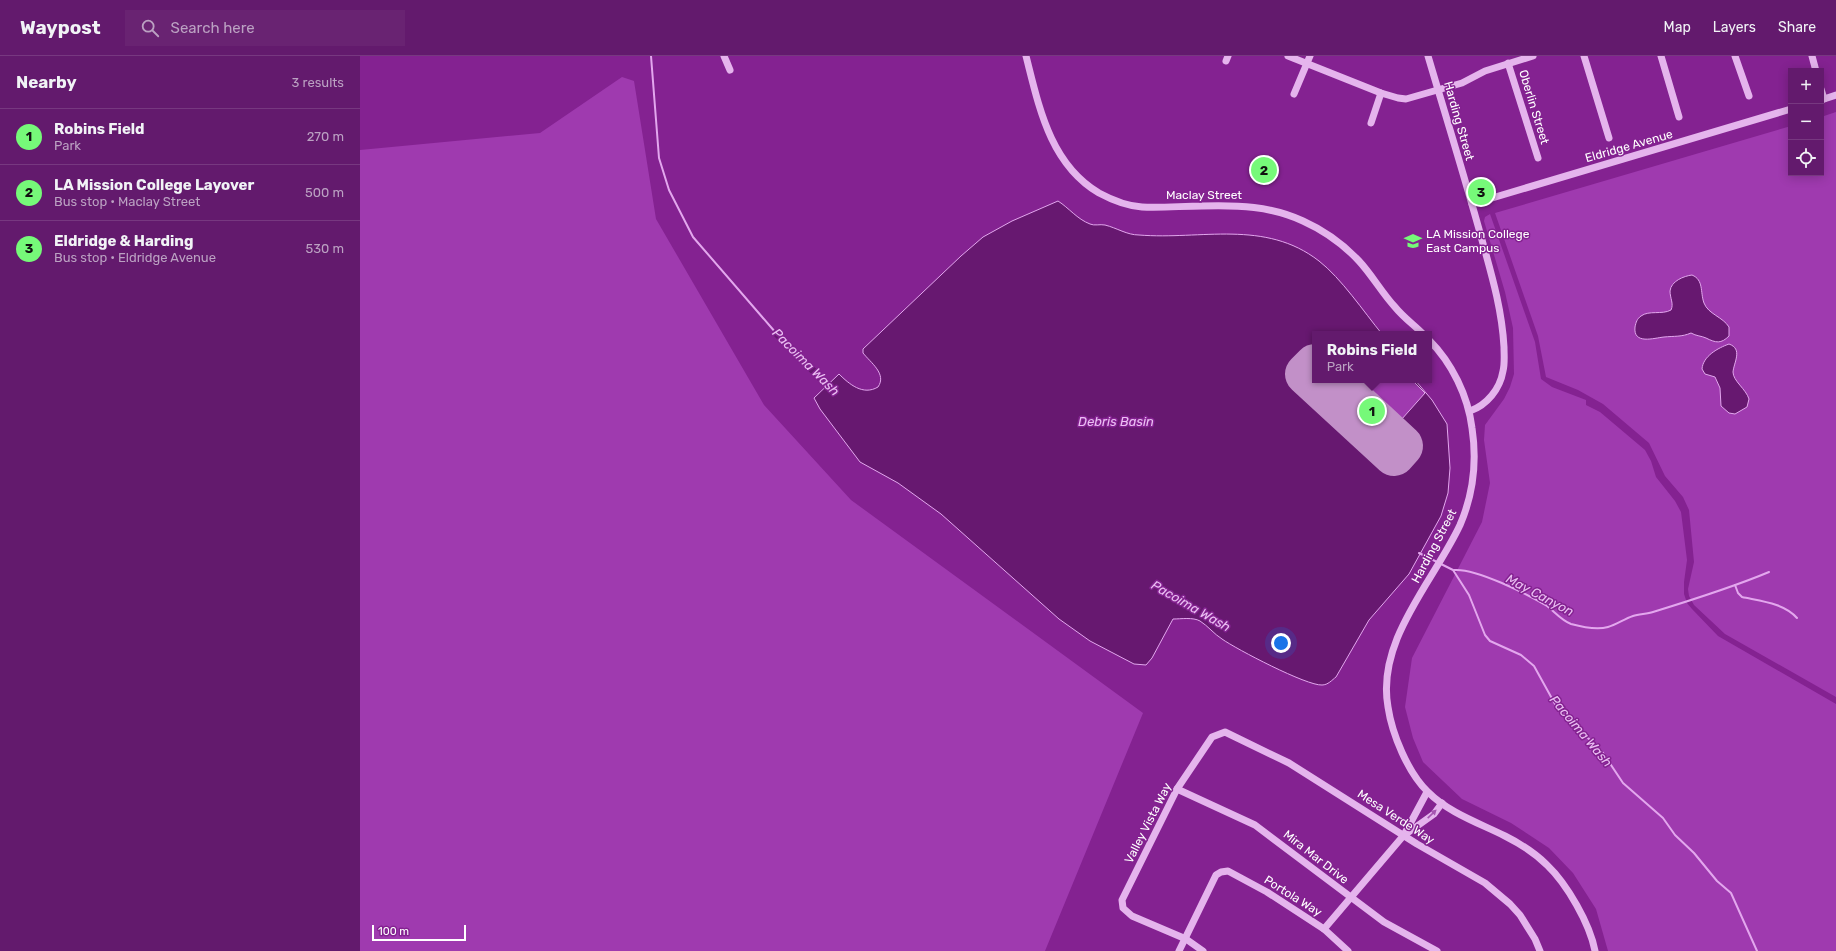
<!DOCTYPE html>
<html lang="en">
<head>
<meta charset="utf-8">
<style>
	body { margin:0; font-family:Rubik,sans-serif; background:#692372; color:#f1f3f6 }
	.controls { position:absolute; right:12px; top:12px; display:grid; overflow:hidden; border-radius:0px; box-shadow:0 2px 10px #0003 }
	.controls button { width:36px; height:36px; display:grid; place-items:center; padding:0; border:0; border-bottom:1px solid #773880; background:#631a6d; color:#f1f3f6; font:20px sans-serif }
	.scale { position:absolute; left:12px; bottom:10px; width:94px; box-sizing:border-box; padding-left:4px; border:2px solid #fff; border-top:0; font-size:11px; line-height:14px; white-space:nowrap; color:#fff; -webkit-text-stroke:3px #842291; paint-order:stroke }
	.you { position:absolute; left:921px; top:587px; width:14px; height:14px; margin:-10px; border:3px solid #fff; border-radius:50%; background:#1a73e8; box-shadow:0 0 0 6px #1a73e833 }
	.badge { display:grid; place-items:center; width:26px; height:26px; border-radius:50%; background:#76f979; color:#111; font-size:13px; font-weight:700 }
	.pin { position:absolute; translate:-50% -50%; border:2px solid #fff; box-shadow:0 1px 4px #0006 }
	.popup { position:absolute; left:952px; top:275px; width:120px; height:52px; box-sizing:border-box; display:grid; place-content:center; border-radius:0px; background:#631a6d; filter:drop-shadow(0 1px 3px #0005); font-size:13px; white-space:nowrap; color:#bba1c2 }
	.popup b { font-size:15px; color:#f1f3f6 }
	.popup::after { content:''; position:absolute; left:50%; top:100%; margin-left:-8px; border:8px solid transparent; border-top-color:#631a6d }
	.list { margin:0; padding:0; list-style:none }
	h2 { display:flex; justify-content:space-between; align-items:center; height:52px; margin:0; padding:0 16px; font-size:17px }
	h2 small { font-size:13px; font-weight:400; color:#bba1c2 }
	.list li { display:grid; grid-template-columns:26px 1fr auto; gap:12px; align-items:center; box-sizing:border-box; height:56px; padding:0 16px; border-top:1px solid #773880 }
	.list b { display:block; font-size:15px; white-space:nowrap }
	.list p { margin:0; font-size:13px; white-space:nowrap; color:#bba1c2 }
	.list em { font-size:13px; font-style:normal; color:#bba1c2 }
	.icon { flex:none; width:22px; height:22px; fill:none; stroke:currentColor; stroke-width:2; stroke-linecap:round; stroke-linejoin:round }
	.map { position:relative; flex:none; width:1476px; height:895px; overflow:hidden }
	header { display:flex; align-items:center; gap:24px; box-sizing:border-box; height:56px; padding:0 20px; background:#631a6d; border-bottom:1px solid #773880 }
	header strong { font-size:19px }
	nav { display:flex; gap:22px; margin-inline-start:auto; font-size:14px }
	.search { width:280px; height:36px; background:#692372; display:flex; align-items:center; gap:10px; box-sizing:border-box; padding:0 14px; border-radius:0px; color:#bba1c2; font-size:15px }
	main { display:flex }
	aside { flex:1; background:#631a6d }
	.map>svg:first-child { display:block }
</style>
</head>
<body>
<header>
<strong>Waypost</strong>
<div class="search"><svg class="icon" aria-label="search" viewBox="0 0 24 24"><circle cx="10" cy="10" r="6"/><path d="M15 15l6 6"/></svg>Search here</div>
<nav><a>Map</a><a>Layers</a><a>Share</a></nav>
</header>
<main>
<aside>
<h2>Nearby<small>3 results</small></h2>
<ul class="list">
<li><span class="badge">1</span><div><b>Robins Field</b><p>Park</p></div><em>270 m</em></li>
<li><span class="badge">2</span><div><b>LA Mission College Layover</b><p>Bus stop · Maclay Street</p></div><em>500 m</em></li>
<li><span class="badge">3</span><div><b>Eldridge &amp; Harding</b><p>Bus stop · Eldridge Avenue</p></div><em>530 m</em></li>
</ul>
</aside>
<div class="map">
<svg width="1476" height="895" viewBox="0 0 1476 895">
	<rect width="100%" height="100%" fill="#842291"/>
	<g fill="#9f3aaf">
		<path d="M262 21 274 25 296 163 404 349 491 444 783 657 685 895H0V94L180 77Z"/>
		<path d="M1476 56V641L1365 578 1334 549 1329 540 1328 533 1334 506 1329 454 1323 441 1305 420 1289 387 1243 348 1218 334 1186 321 1178 280 1135 157 1431 70V117H1461V61Z"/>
		<path d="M1130 158 1175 286 1181 323 1192 331 1226 344V349L1240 356 1285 394 1291 405 1296 421 1315 445 1321 456 1327 504 1324 526V538L1327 547 1332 553 1358 580 1476 648V895H1248L1236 853 1213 817 1189 792 1151 767 1102 743 1063 706 1053 682 1045 651 1052 602 1122 466 1130 427 1124 384 1125 369 1144 343 1150 331 1154 318 1153 272 1145 236 1124 165 1125 161Z"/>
		<path d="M955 303V324H986L999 336 1011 324H1052L1065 337 1049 389 1032 409 938 321Z"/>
	</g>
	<g fill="#671870" stroke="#e3a7ee">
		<path d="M698 145C709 152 717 163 730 168 734 170 740 168 745 169 757 172 767 179 779 179 841 184 905 163 959 205 981 222 1004 256 1022 278H955V303L938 321 1032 409 1049 389 1033 373 1065 337 1052 324H1055L1072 344 1087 368 1090 412 1088 437 1081 460 1049 518 1009 564 976 621C972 624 968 629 962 629 947 630 876 593 862 583 854 578 848 570 840 565 833 561 821 563 813 563L792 602 786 609 774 608 730 585 699 563 581 458 538 427 500 406 460 353 454 342 479 318C489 328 503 340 518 331 527 318 511 307 503 297V293L601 200 623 181 652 165Z"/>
		<path d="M1332 219C1344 224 1340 236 1344 247 1348 258 1363 261 1369 271V280C1361 288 1356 287 1346 282 1342 280 1336 280 1331 277 1322 281 1314 280 1304 281 1294 282 1273 289 1275 271 1276 266 1277 263 1281 260 1289 254 1302 259 1311 254 1314 248 1310 242 1310 235 1311 225 1324 220 1332 219Z"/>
		<path d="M1369 288C1383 293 1374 306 1373 316 1373 325 1386 333 1389 343L1387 351 1375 358 1369 357 1361 350 1360 332 1355 321 1345 318 1342 313C1343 300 1358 292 1369 288Z"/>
		<path d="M986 324H1011L999 336Z"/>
	</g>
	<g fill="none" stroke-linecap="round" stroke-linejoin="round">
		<g stroke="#e3a7ee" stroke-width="2">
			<path d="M291 0 299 102 309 134 333 181 416 277"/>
			<path d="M1059 497 1093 514 1109 539 1125 579 1130 585 1161 599 1174 610 1195 648 1203 657 1243 697 1263 727 1303 762 1315 779 1334 797 1357 825 1371 837 1397 895"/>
			<path d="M1094 514C1116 512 1167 538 1187 550 1195 556 1201 564 1211 568 1222 571 1237 574 1248 571 1256 569 1264 563 1273 560 1279 558 1287 558 1293 556 1332 544 1371 532 1409 516"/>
			<path d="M1375 529 1378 537 1382 541C1400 545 1424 547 1437 562"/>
		</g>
		<path stroke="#671870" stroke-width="7" d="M416 277 473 335"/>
		<path stroke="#c290c8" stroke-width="42" d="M955 309 946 318 1034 399 1042 390 971 324"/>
		<g stroke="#e5b4ed" stroke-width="7">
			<path d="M364 0 370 14"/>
			<path d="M666 0C679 51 690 108 739 137 752 144 767 150 782 151 802 152 823 150 842 150 878 149 911 150 943 165 963 174 984 189 999 205 1012 219 1022 237 1035 251 1043 261 1054 269 1063 278"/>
			<path d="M928 0 1021 37 1038 42 1046 43 1102 27 1125 15 1173 0"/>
			<path d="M1068 0C1086 61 1105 122 1122 184 1132 220 1142 254 1144 291 1144 299 1145 307 1143 315 1140 333 1127 349 1110 355"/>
			<path d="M1224 0 1249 82"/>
			<path d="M1301 0 1319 61"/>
			<path d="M1375 0 1389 40"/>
			<path d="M1452 0 1456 15"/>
			<path d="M866 5 868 0"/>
			<path d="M1148 7 1178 102"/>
			<path d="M1461 33 1464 43"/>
			<path d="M934 38 950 0"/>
			<path d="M1461 44 1476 39"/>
			<path d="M1011 67 1021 37"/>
			<path d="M1112 148 1431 53"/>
			<path d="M1069 284C1092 307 1108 340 1112 372 1117 405 1113 439 1100 469 1074 525 1016 584 1028 651 1032 678 1048 717 1068 736 1089 757 1119 767 1145 780 1159 787 1175 797 1187 809 1207 828 1230 868 1235 895"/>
			<path d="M817 733 895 769 1024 866 1077 895"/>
			<path d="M1046 778 1074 758 1082 747"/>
			<path d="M964 873 1044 779 1067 736"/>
			<path d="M819 895 856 819 861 816 868 815 907 836 964 873 988 895"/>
			<path d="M843 895 826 883 772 860 763 852 762 844 817 733 852 681 865 676 929 707 1057 788 1125 827 1150 848 1160 859 1175 883 1180 895"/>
		</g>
	</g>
	<defs><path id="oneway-solid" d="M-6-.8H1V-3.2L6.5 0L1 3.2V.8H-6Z"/></defs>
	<use fill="#a655b1" href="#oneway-solid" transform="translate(1072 758) rotate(-44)"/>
	<defs>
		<g id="university-bare" transform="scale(1.38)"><path d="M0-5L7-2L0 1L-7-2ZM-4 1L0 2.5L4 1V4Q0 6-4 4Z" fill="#76f979" stroke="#842291" stroke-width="2.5" paint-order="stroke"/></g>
	</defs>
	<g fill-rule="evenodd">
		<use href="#university-bare" x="1053" y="185"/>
	</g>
	<g text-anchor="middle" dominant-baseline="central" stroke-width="3" stroke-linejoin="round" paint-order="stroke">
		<g font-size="12" fill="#fff" stroke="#842291">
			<text transform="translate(1174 51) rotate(73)">Oberlin Street</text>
			<text transform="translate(1099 65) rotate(74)">Harding Street</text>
			<text transform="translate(1269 90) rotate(-16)">Eldridge Avenue</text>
			<text x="844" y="139">Maclay Street</text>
			<text transform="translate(1074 490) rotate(-62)">Harding Street</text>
			<text transform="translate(1036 761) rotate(33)">Mesa Verde Way</text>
			<text transform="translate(788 767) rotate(-63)">Valley Vista Way</text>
			<text transform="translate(956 801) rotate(38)">Mira Mar Drive</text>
			<text transform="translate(933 840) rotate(32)">Portola Way</text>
		</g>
		<g font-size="12" fill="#fff" stroke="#842291" text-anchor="start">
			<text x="1066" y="178">LA Mission College<tspan x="1066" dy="14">East Campus</tspan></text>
		</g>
		<g font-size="13" font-style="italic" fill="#ecc0f4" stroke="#842291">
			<text transform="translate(446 306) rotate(45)">Pacoima Wash</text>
			<text x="756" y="365">Debris Basin</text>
			<text transform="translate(1180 539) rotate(28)">May Canyon</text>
			<text transform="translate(831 550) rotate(30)">Pacoima Wash</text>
			<text transform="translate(1221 675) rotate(50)">Pacoima Wash</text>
		</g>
	</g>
</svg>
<div class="controls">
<button>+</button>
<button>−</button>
<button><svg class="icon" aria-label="locate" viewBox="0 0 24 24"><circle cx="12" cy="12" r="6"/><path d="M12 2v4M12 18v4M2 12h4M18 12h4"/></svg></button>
</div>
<div class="scale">100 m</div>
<div class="you"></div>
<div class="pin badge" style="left:1012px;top:355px">1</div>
<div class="popup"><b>Robins Field</b>Park</div>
<div class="pin badge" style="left:904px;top:114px">2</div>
<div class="pin badge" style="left:1121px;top:136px">3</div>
</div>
</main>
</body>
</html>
